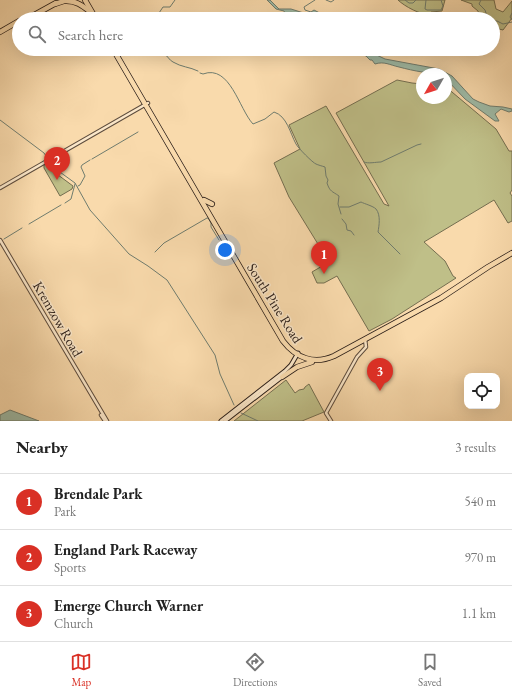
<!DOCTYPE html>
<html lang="en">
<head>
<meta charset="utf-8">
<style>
	body { margin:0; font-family:"EB Garamond",serif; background:#f6f6f6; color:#222 }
	.controls { position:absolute; right:12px; bottom:12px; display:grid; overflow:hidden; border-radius:8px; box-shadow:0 4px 16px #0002 }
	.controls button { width:36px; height:36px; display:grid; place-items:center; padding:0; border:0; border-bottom:1px solid #e0e0e0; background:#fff; color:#222; font:20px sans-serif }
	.compass { position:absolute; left:416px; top:68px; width:36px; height:36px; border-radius:50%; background:#fff; box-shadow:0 4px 16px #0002; rotate:231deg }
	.you { position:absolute; left:225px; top:250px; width:14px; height:14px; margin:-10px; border:3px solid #fff; border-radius:50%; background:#1a73e8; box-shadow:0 0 0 6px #1a73e833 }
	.badge { display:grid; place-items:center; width:26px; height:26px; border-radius:50%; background:#d93025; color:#fff; font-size:13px; font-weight:700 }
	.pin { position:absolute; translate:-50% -33px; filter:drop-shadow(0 1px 2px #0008) }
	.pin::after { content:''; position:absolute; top:21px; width:14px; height:12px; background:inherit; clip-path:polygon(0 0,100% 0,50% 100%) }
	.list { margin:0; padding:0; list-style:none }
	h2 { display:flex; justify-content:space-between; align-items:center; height:52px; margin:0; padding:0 16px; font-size:17px }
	h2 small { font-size:13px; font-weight:400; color:#767676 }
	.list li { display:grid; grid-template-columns:26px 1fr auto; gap:12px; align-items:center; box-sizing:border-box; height:56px; padding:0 16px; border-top:1px solid #e0e0e0 }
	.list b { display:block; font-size:15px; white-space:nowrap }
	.list p { margin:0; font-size:13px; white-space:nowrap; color:#767676 }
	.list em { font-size:13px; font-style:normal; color:#767676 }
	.icon { flex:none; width:22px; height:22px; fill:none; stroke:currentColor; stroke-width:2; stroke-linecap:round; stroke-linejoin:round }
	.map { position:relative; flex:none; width:512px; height:421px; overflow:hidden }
	.search { position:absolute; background:#fff; box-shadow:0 4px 16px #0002; left:12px; right:12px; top:12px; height:44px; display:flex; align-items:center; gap:10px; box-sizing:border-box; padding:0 14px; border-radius:22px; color:#767676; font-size:15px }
	.sheet { height:220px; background:#fff }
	nav { display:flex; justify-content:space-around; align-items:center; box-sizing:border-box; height:56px; border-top:1px solid #e0e0e0; background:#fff; font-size:11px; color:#767676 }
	nav a { display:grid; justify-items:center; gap:2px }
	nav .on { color:#d93025 }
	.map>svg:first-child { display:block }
</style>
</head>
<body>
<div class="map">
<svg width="512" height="421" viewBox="0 0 512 421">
	<rect width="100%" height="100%" fill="#f9daac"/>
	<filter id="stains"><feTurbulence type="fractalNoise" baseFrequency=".005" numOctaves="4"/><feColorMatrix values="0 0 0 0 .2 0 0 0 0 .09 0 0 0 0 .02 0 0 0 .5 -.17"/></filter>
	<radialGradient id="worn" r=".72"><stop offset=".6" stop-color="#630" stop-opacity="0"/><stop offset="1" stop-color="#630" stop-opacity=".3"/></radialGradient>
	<g fill="#bfbf88" stroke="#746e50">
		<path d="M398 0H445L442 11 431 12 430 14C422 16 404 6 398 0Z"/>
		<path d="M461 0H494L496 9 503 12 512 1V18L503 30 495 28 493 29V19H480L478 11 472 6V4Z"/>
		<path d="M397 80 412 83 422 84V98H446V87L496 129 509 151H512V190L510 193 512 196V221L508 223 494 200 424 242 445 261 453 276 456 278 392 319 369 331 337 276 324 283H317L312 272 329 262 289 197 274 163 300 149 289 125 326 106 384 204 389 206 336 113Z"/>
		<path d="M47 163 50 169 73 186 72 189 60 196 44 168V165Z"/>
		<path d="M286 380 295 393 299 390 304 389 305 387 309 384 324 412 302 421H234Z"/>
	</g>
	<g fill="#9ebba7" stroke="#6f7c6e">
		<path d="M267 0H270L279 9H291L310 15 312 14 311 12 314 10 331 19C316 19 301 10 285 13L284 11 276 9Z"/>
		<path d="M351 49H364L385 59 439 69 452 76 473 99 479 102 490 106 503 107 512 109V111L509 112 501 109 495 114 499 121H495L465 99 446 79V74C430 74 414 71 399 67 390 65 384 61 375 64L372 60H370L366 56Z"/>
		<path d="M10 410 39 421H0V415Z"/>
	</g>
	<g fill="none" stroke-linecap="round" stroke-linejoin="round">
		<g stroke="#6f7c6e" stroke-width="1">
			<path d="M326 0 331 2 334 0"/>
			<path d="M405 0 409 3H413L416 0"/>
			<path d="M426 0 425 9 427 10H441L443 6 441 0"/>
			<path d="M481 0 479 4 485 10 488 19"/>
			<path d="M311 12 305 10 304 7 315 0"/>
			<path d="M512 13 510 17 512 20"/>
			<path d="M155 19 163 7H170L175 0"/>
			<path d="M493 21H497L503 24 512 22"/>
			<path d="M161 49 164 54C168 56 169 60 173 62 181 67 190 67 198 71"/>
			<path d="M200 73 203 74C230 64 239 109 253 124L265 119 274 112C287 116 290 133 296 144 298 148 313 163 316 164 318 165 322 166 325 167L326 176 328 180 327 183C330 192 332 191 339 196L338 204 341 214"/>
			<path d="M0 120 44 153 48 159"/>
			<path d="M92 159 138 132"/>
			<path d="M50 162 53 167 75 183 90 210 129 254 148 266 167 280 215 355 220 374 234 405"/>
			<path d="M364 162C368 164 376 162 381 162L417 145 421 144"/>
			<path d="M78 186 80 185 85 176 81 167 82 165 90 160"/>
			<path d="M65 203 71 199 75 184"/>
			<path d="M340 207H349L361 202C365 204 373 206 376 209 381 215 379 226 378 232L400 254"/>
			<path d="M342 219 346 224 347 230 351 231 354 235"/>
			<path d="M29 224 61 205"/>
			<path d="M4 239 22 228"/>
			<path d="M155 252 164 243 207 218H208L211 223V227L219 240"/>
			<path d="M241 413 258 421"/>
		</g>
		<g stroke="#5d4c3d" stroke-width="4.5">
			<g id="tertiary">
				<path d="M0 188 148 103"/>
				<path d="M0 240 107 421"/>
				<path d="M101 415 105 421"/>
				<path d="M331 421 326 413 357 357 366 347 365 339"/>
			</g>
		</g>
		<g stroke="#291d18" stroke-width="5">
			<g id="secondary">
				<path d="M221 421 285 371 291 365 298 353"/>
				<path d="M225 421 283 376"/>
			</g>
		</g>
		<g stroke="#291d18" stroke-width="6">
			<g id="trunk">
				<path d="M85 0 96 19"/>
				<path d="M55 4C58 3 61 2 64 1 77 0 84 7 93 14"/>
				<path d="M27 19 56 3"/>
				<path d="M0 32 19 21"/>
				<path d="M113 49 283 341C296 358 314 365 334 356L441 298 488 267 512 253"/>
				<path d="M204 200 212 204"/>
				<path d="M282 377 297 367 312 362"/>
			</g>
		</g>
		<use href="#tertiary" stroke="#fbe7c9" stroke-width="2.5"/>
		<use href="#secondary" stroke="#fbe7c9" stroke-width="3"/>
		<use href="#trunk" stroke="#f9daac" stroke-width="4.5"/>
	</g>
	<g text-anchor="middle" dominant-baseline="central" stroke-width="3" stroke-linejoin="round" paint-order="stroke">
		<g font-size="14" fill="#291d18" stroke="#fbe7c9">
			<text transform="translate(275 303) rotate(58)">South Pine Road</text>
			<text transform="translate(58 319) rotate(60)">Kremzow Road</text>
		</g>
	</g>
	<rect width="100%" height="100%" filter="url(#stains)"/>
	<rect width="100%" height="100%" fill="url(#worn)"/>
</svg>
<div class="controls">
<button><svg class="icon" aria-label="locate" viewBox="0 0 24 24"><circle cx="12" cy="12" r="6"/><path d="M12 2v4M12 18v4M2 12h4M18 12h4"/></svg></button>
</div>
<svg class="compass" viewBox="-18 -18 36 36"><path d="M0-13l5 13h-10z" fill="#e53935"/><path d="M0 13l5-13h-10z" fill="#767676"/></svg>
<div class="you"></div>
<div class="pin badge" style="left:324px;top:274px">1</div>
<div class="pin badge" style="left:57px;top:180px">2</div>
<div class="pin badge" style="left:380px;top:391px">3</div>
<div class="search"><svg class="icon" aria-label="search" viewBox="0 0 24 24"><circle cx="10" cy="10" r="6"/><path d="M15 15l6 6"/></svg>Search here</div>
</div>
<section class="sheet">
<h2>Nearby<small>3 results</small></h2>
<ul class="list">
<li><span class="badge">1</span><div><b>Brendale Park</b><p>Park</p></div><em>540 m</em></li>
<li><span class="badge">2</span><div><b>England Park Raceway</b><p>Sports</p></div><em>970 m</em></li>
<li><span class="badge">3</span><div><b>Emerge Church Warner</b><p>Church</p></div><em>1.1 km</em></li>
</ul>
</section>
<nav>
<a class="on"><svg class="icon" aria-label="map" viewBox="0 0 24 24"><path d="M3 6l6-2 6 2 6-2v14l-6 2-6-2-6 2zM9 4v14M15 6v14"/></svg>Map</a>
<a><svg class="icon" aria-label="directions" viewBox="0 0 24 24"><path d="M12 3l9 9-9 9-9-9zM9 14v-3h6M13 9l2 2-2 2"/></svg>Directions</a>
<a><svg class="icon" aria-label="saved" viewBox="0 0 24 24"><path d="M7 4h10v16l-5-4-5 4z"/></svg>Saved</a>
</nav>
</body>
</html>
